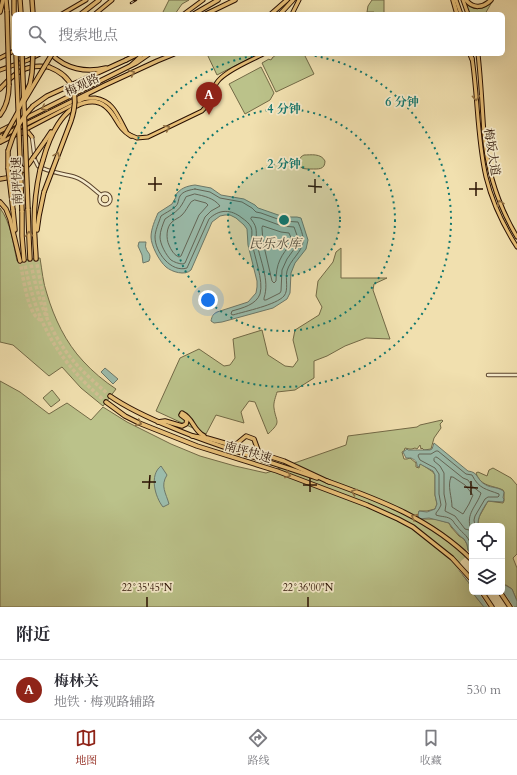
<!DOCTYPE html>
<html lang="zh">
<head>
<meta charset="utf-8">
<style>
	body { margin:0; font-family:Cardo,"Noto Serif SC",serif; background:#f2f2f3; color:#2b2b33 }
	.controls { position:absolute; right:12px; bottom:12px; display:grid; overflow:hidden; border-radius:6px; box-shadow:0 4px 16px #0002 }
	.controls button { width:36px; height:36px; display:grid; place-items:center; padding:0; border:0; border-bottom:1px solid #e1e1e2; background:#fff; color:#2b2b33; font:20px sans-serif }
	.you { position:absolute; left:208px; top:300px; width:14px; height:14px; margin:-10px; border:3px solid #fff; border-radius:50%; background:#1a73e8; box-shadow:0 0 0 6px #1a73e833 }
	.badge { display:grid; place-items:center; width:26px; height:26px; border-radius:50%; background:#8f2418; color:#fff; font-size:13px; font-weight:700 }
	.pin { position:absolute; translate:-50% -33px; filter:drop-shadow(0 1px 2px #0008) }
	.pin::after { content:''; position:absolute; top:21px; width:14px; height:12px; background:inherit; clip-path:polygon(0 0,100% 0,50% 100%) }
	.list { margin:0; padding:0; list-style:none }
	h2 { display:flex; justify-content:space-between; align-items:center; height:52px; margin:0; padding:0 16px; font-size:17px }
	h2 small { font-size:13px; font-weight:400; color:#7c7c81 }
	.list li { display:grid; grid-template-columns:26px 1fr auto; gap:12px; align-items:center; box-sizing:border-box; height:60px; padding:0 16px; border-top:1px solid #e1e1e2 }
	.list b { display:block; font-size:15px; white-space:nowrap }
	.list p { margin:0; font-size:13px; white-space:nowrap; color:#7c7c81 }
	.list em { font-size:13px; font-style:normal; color:#7c7c81 }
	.icon { flex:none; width:22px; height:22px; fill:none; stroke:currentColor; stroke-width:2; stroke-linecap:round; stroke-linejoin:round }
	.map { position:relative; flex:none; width:517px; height:607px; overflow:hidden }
	.search { position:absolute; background:#fff; box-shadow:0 4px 16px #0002; left:12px; right:12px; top:12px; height:44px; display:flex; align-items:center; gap:10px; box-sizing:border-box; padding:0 14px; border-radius:6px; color:#7c7c81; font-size:15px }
	.sheet { height:112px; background:#fff }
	nav { display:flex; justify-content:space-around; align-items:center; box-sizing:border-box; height:56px; border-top:1px solid #e1e1e2; background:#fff; font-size:11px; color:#7c7c81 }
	nav a { display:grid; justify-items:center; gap:2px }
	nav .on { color:#8f2418 }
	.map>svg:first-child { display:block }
</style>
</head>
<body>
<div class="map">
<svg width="517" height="607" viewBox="0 0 517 607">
	<rect width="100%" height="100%" fill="#f1e0af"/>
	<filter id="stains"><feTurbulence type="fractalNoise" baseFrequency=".005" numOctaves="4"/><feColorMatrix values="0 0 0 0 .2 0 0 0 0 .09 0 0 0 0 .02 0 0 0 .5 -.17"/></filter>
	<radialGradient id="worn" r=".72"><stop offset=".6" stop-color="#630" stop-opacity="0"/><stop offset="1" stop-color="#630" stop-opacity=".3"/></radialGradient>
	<g fill="#bbc28a" stroke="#726946">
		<path d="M169 0H189L182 4 175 14H162Z"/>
		<path d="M372 0H384V14H374V12H367L368 6Z"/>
		<path d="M492 2 485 14H469L466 4C475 11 484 9 492 2Z"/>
		<path d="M207 54H258L217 75Z"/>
		<path d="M277 54H304L314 74 276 92 262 63 269 59 270 60 272 59V58Z"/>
		<path d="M261 67 274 93 270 100 245 114 229 84Z"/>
		<path d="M304 155C311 155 321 153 325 161 325 170 318 169 311 169 308 169 304 169 302 168 296 164 299 157 304 155Z"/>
		<path d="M0 208C11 223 13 243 17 261L40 258C42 270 43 283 47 294 54 318 66 343 83 361 93 372 104 381 116 389L103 406 81 388 62 367 49 376 13 345 0 342Z"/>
		<path d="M341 248V278H387L374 284 373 290 390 339 366 338 345 346 327 356 314 361V378L295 390 277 392C276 396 273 403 274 408 276 423 282 421 268 434L255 402 249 401 241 412 244 423 216 415 206 434 156 411 180 358 199 349 224 366 230 365 235 358 233 339 262 330 268 355 285 366 293 367 298 360 293 340 295 330 319 315 322 307 316 296 318 281 333 262 336 252Z"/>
		<path d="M0 381 20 392 49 414 67 403 91 420 103 407 127 422 171 444 200 456 235 466 266 473 346 445 348 436 417 427 420 425 442 420 443 421 440 424 441 428 434 438 431 449 424 450 422 448 421 449 420 445 417 449 415 448C410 450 410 449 405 448L404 451 402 452 404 459H407L410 458 416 463V467L419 468 420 464H421L433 472 435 475V495L437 504 435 509 427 511H419L418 515V519H435L449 523 451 527 459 536 464 539 467 544 469 556 459 570 469 583 472 592 484 607H0Z"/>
		<path d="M52 390 60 400 51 407 43 398Z"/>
		<path d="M493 468 511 478 517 485V554L513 558 517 568V601L512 589 506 585 503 586 502 584V576H504L502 574V526H481L478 523 479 517 488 501 503 503 504 501V492L503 490C492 485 481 487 476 473L478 472 487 476 489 470Z"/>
	</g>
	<g fill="#9bbdad" stroke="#6d7869">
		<path d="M195 185 211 188 221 195 244 199 255 205 258 208 261 209 284 217H297L301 218 308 240 306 249 295 263 291 273 290 293 287 299 273 308 222 322 214 323 211 321C212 316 213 314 217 312L248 302 256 293 257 287V281L248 245 247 229 244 225 236 218 230 215H225L220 216 212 222 191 270C185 276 172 272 166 267 159 261 151 245 151 237 151 229 155 220 158 213L172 204 176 197 175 196C180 188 187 186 195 185Z"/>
		<path d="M139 242H146C146 243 145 247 146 248 147 253 152 253 149 261L143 263 142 255 138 246Z"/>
		<path d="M105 368 118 379 113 384 101 372Z"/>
		<path d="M434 443 468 471C479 472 476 480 486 485 491 488 500 487 504 492L503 498 504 499 503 502 488 501C484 507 478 516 478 523L481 526H472V592L469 583 459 570 469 556 467 544 464 539 460 536 452 527 449 523 429 518 419 519 418 515 419 511 427 512 435 509 437 504 435 495V475L433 471 420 464 419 467 417 466C417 461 415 460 411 458H406L403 452 407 449 408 450H430L432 449Z"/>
		<path d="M161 466 167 475C160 486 166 493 169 504L163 507C155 497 149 475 161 466Z"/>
		<path d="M502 585 503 586 505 585 512 589 517 601V607H484L472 592H502Z"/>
	</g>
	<g fill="#f1e0af">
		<path d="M466 549 472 555V585L458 569 461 561 467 556Z"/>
		<path d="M502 590 514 607H488L478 592H502Z"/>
	</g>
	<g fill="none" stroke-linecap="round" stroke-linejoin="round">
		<g stroke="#626658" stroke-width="1">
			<path d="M195 189 210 192 220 198 242 202 252 208 256 212 261 213 283 221 298 222C300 227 304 236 303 242 302 252 290 260 287 271 285 279 289 290 284 296 276 305 246 311 233 315L231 314 232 311C242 308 256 305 260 294 264 281 254 256 252 242 251 237 253 231 251 227 249 223 245 220 242 218 231 209 219 209 209 219L187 268C171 273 155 252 155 237 155 231 159 222 161 216 165 213 170 211 175 207 179 204 178 199 180 196 183 191 190 190 195 189Z"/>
			<path d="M195 194C204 196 214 198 220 206L211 211 205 217 185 263 183 264C179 264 174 262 171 260 166 255 160 244 160 237 160 231 163 224 165 219 178 210 179 211 186 197Z"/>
			<path d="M195 200 206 203 208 205 199 215 181 256 179 257C174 255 171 250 169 245 166 239 166 227 172 222 175 219 179 218 182 215 186 211 188 206 191 202Z"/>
			<path d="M252 217 260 218 282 226 294 227 299 241 297 245 287 259 282 270 281 291 280 293 266 300H264V298C270 280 260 261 257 243 255 232 259 229 251 219Z"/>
			<path d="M263 226 281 232 289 233 292 240V242C281 256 276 263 276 281L274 283 272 281 263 242 262 228Z"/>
			<path d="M436 457 438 458 463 478 468 480 472 486 481 493C477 506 465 514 471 529L469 530 465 529 455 516 445 511 446 504 444 494V473L440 466 434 461V459Z"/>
			<path d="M451 477H453L465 485 473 495 469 504 463 514 452 507C452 497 447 486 451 477Z"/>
			<path d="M472 550C469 534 464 536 456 525 455 525 453 520 452 520 448 516 441 517 436 515V513L439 509 441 505 439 494V474L435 468 420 460 418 456 419 454H431L436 451H438L466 474 472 475C479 489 486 489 499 494V496L498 497H488L485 499 475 516 474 520 475 526"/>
		</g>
		<g stroke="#d3c195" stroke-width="3.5" stroke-dasharray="3.5 2" stroke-linecap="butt">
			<path d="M30 259C37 296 47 328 71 358 82 372 97 384 110 396"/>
			<path d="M36 259 42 290 47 316"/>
			<path d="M24 260C36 323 57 360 106 402"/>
			<path d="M20 261C23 276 26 301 34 314 36 317 39 319 41 321"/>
		</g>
		<g stroke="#5b442d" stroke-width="4.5">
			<g id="tertiary">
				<path d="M32 137 35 160 38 166C49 173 63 173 75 177 85 180 93 189 101 195"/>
				<circle cx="105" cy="199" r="5.5"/>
				<path d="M488 375H517"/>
			</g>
		</g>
		<g stroke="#291002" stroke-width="5">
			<g id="primary">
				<path d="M456 0 461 14"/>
				<path d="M463 0 468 14"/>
				<path d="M62 14 86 0"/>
				<path d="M95 14 112 0"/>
				<path d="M184 14 203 0"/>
				<path d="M292 14 299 0"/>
				<path d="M478 54C481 80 482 107 484 133 487 171 498 205 517 237"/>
				<path d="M0 58 14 51"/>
				<path d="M472 58C478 97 477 138 486 177 492 202 503 225 517 247"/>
				<path d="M131 65 143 54"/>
				<path d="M0 70 28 60 40 54"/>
				<path d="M83 99C87 98 91 98 95 98 114 101 118 117 126 131"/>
				<path d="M19 134 28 132 32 137"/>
				<path d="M130 135 137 138 148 137 202 111C212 102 210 91 218 81 227 70 250 61 263 54"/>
				<path d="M1 142 17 134 76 103"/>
			</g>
		</g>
		<g stroke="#291002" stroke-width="5.5">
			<g id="trunk">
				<path d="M6 0 7 11"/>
				<path d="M14 0V14"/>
				<path d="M20 0 21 14"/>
				<path d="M32 0 33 14"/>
				<path d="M453 0 457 14"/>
				<path d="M466 0C473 9 483 8 491 0"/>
				<path d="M0 12 3 0"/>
				<path d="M81 14 99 0"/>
				<path d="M194 14 218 0"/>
				<path d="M206 14 235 0"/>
				<path d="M271 14 287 0"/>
				<path d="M280 14 293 0"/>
				<path d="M51 54C66 69 86 73 106 68"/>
				<path d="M470 54 472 59"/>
				<path d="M0 89C14 73 27 63 49 67"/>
				<path d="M79 101 87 96"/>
				<path d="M33 106 47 96 126 60"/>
				<path d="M0 115C7 106 9 96 9 85"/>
				<path d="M0 131 136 63 149 54"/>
				<path d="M0 137 105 85 157 61 174 54"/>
				<path d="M45 141 51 132"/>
				<path d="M0 142 4 137"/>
				<path d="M43 160C49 138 62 106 88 102 94 101 100 102 105 106 117 115 116 127 131 136"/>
				<path d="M8 168V151"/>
				<path d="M0 179C16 177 24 172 33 158"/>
				<path d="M0 202 6 209 10 219 20 261"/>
				<path d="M28 209 29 238 30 259"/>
				<path d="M13 210 15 230"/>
				<path d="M22 211V236L24 260"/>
				<path d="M37 230 39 216 44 192"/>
				<path d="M36 259C36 252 35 246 35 240 33 217 35 193 40 170"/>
				<path d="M110 396C130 410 151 419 173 428 220 448 269 461 317 478"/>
				<path d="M106 402 125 416 139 423 197 446 277 471 367 505 398 519 413 527 452 558 472 580"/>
				<path d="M327 481C380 500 431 519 472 560"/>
				<path d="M482 592 492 607"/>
				<path d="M500 592 510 607"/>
			</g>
		</g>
		<g stroke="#291002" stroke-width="5.5">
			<g id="motorway">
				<path d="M126 60 138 54"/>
				<path d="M182 413C194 419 192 429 204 436"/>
				<path d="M158 422 165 421 182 426 186 424 187 420 185 418 181 415"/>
				<path d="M192 436 207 438 259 453 284 461 329 482"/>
				<path d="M234 446 246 436 254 439 259 453"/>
			</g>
		</g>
		<use href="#tertiary" stroke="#f6ebcb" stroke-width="2.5"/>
		<use href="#primary" stroke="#e8c078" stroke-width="3"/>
		<use href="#trunk" stroke="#e8c078" stroke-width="3.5"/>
		<use href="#motorway" stroke="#e8c078" stroke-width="3.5"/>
		<g stroke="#291002" stroke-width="2.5">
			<path id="rail" d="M131 3 136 0"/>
		</g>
		<use href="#rail" stroke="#f6ebcb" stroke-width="1" stroke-dasharray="3" stroke-linecap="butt"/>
		<g stroke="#291002" stroke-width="5.5" stroke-linecap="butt">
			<g id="trunk-bridge">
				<path d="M7 11 9 85"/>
				<path d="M16 54 22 211"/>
				<path d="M22 54 28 209"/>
				<path d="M24 101 52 54"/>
				<path d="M19 108 30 84 32 73 33 54"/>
				<path d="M4 137 18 112"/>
				<path d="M8 151C13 133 20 119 33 106"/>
				<path d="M33 158 45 141"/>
				<path d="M8 168 13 210"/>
				<path d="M40 170 43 160"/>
				<path d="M44 192 71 121C79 97 75 77 49 67"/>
			</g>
		</g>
		<use href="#trunk-bridge" stroke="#e8c078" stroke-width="3.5"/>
	</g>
	<defs><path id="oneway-chevron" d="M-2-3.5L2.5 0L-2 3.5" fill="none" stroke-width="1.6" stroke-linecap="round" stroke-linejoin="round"/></defs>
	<g stroke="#927143">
		<use href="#oneway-chevron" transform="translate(132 73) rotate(-24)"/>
		<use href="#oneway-chevron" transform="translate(476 98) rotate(85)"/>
		<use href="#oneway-chevron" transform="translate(44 108) rotate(153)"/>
		<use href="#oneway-chevron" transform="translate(167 128) rotate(-26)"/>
		<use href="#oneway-chevron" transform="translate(57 155) rotate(-69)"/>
		<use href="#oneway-chevron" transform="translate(500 203) rotate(-110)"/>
		<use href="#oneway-chevron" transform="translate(29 234) rotate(-93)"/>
		<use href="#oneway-chevron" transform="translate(139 423) rotate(25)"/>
		<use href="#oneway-chevron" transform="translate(288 475) rotate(20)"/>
		<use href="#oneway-chevron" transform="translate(354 492) rotate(-159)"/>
		<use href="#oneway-chevron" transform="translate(414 517) rotate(-151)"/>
	</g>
	<path fill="none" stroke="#291002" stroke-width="1.5" d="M148 184H162M308 186 322 187M469 189H483M155 191V177M315 193V179M476 196V182M142 482H156M303 485H317M464 487 478 488M149 489 150 475M310 492V478M471 495V481M147 607V597M308 607V597"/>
	<circle cx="284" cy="220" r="56" fill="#0f766e" fill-opacity=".12"/>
	<g fill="none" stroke="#0f766e" stroke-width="2" stroke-dasharray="2 4">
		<circle cx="284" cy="220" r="56"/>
		<circle cx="284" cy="220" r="111"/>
		<path d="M303 54A167 167 0 1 1 265 54"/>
	</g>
	<g text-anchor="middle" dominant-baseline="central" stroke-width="3.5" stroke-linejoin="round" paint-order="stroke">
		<g font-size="12" fill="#291002" stroke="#f6ebcb">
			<text transform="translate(82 85) rotate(-26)">梅观路</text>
			<text transform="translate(492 152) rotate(81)">梅坂大道</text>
			<text transform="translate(17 181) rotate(-92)">南坪快速</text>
			<text transform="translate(248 452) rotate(16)">南坪快速</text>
		</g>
		<g font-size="13" font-style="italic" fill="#514d3e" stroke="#f6ebcb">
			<text x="275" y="244">民乐水库</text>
		</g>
	</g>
	<g font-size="10" text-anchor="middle" fill="#291002" stroke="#f6ebcb" stroke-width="3.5" stroke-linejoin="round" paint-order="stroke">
		<text x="147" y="591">22°35'45"N</text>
		<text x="308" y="591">22°36'00"N</text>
	</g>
	<circle cx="284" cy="220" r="6" fill="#0f766e" stroke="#f6ebcb" stroke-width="2"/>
	<g font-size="12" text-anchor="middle" font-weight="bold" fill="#0f766e" stroke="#f6ebcb" stroke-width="3.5" stroke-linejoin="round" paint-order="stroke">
		<text x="402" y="106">6 分钟</text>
		<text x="284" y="113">4 分钟</text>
		<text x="284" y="168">2 分钟</text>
	</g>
	<rect width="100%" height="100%" filter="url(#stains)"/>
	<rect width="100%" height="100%" fill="url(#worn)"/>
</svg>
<div class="controls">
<button><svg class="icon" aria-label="locate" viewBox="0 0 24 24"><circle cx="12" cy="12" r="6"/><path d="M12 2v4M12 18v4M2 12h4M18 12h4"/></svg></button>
<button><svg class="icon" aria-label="layers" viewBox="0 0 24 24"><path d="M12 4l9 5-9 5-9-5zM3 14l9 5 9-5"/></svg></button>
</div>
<div class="you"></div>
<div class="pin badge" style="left:209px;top:115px">A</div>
<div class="search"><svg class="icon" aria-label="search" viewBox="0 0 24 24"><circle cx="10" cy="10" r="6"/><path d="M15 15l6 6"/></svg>搜索地点</div>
</div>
<section class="sheet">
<h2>附近<small></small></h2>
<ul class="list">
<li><span class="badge">A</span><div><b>梅林关</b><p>地铁 · 梅观路辅路</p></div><em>530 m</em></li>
</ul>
</section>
<nav>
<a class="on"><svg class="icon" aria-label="map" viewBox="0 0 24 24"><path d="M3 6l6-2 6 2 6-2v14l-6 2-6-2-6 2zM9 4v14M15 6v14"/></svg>地图</a>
<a><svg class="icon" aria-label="directions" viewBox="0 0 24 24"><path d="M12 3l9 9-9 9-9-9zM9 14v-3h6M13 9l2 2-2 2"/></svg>路线</a>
<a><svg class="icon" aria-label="saved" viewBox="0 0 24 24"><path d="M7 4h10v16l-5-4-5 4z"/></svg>收藏</a>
</nav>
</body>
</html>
